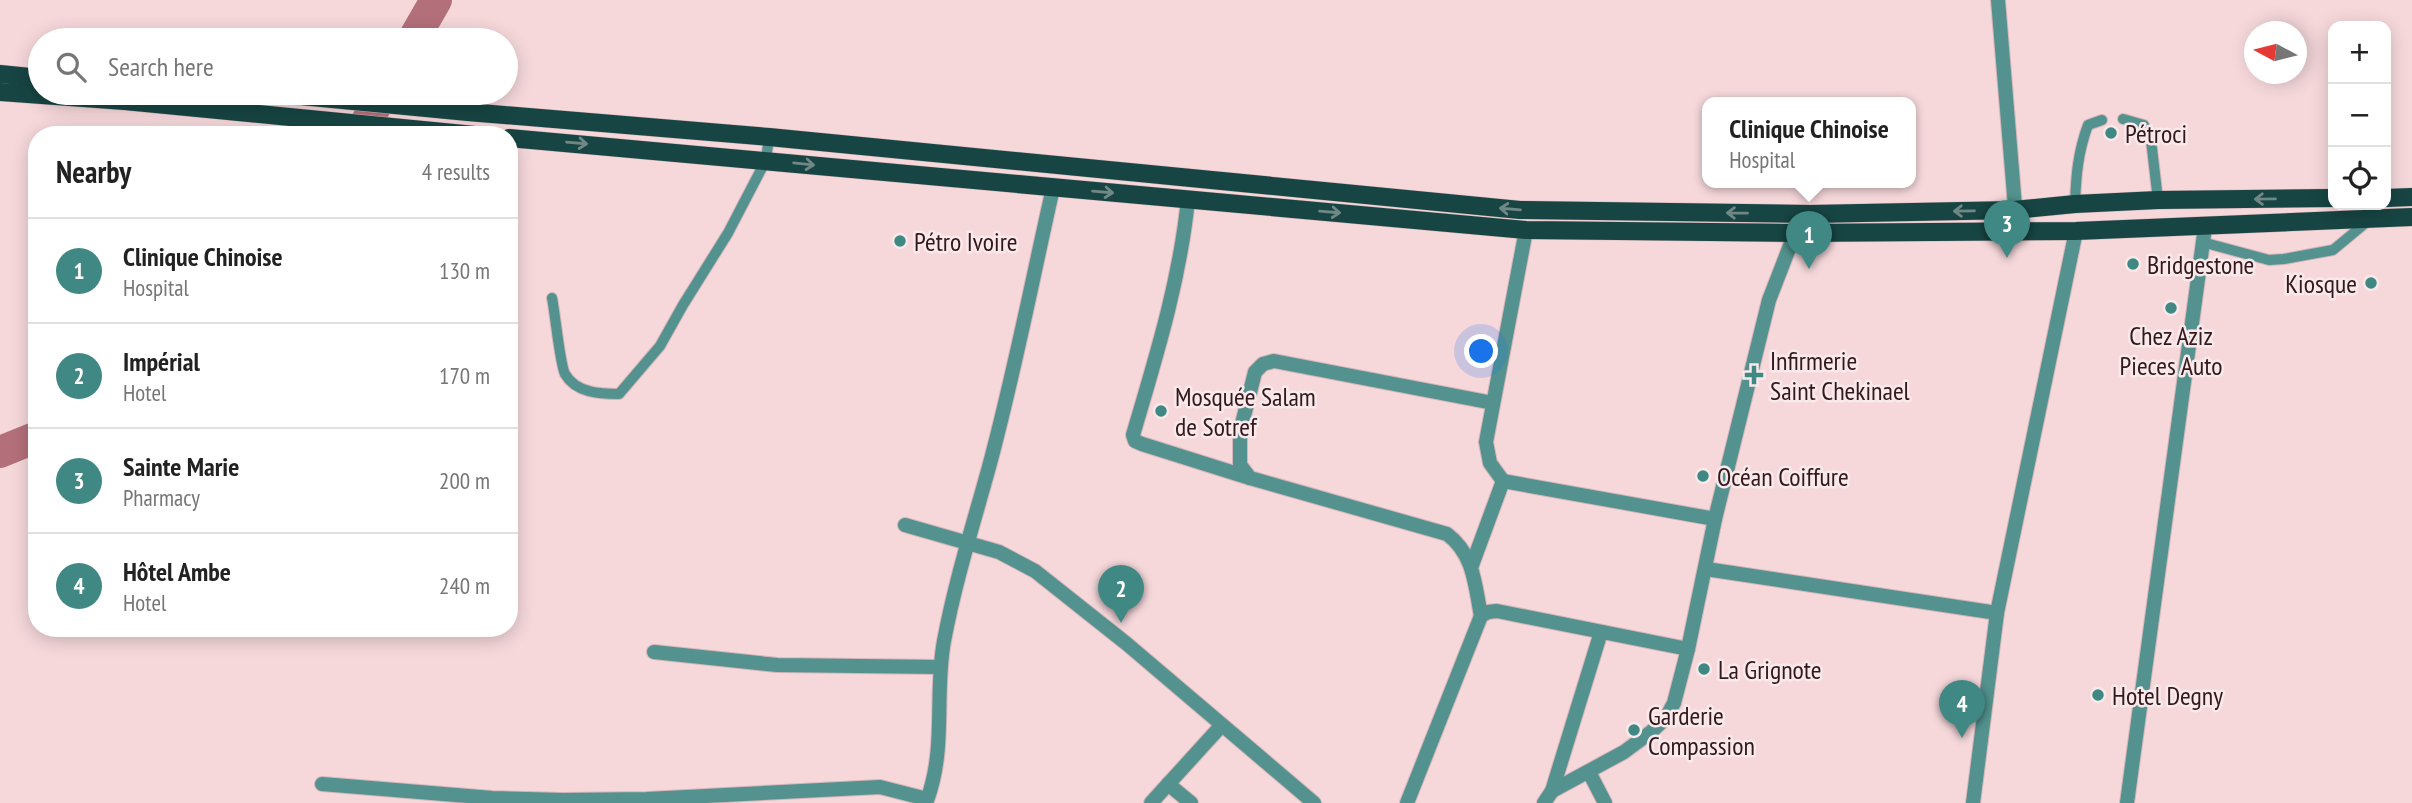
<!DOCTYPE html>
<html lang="en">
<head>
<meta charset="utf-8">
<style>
	body { margin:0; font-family:"PT Sans Narrow",sans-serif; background:#f2f2f2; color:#222 }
	.controls { position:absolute; right:21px; top:21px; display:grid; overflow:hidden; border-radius:14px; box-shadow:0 4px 18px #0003 }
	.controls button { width:63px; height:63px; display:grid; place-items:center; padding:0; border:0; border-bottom:2px solid #e0e0e0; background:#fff; color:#222; font:35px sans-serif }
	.compass { position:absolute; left:2244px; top:21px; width:63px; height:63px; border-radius:50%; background:#fff; box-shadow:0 4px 18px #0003; rotate:277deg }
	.you { position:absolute; left:1482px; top:352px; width:24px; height:24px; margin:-18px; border:5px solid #fff; border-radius:50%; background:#1a73e8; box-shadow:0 0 0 10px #1a73e833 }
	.badge { display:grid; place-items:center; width:46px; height:46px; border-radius:50%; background:#408883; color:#fff; font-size:23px; font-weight:700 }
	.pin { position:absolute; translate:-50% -58px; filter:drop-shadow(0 2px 4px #0008) }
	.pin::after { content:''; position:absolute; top:37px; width:24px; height:21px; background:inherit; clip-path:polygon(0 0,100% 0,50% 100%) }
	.popup { position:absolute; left:1702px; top:97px; width:214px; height:91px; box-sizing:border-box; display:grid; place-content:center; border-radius:14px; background:#fff; filter:drop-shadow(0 2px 5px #0005); font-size:23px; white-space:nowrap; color:#767676 }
	.popup b { font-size:26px; color:#222 }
	.popup::after { content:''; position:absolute; left:50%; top:100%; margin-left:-14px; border:14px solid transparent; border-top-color:#fff }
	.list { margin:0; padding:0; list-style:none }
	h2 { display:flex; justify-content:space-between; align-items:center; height:91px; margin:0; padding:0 28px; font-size:30px }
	h2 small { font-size:23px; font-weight:400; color:#767676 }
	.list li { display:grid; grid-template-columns:46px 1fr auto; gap:21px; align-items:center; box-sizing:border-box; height:105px; padding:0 28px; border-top:2px solid #e0e0e0 }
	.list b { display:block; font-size:26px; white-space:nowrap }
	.list p { margin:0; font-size:23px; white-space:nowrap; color:#767676 }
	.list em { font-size:23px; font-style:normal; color:#767676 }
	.icon { flex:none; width:38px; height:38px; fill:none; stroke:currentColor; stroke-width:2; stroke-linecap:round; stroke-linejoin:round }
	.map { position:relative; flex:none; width:2412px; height:803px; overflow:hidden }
	.search { position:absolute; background:#fff; box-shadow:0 4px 18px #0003; left:28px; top:28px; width:490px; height:77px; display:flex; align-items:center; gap:18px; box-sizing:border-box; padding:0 24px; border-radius:38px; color:#767676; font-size:26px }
	.panel { position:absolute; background:#fff; box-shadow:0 4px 18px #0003; left:28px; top:126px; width:490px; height:511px; border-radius:28px }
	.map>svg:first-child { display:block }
</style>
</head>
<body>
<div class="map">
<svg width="2412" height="803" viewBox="0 0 2412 803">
	<rect width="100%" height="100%" fill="#f6d8db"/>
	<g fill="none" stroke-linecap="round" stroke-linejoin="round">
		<g stroke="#b4707a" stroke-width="32">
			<path d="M413 40 436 0"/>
			<path d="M359 135 383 93"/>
			<path d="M0 452 37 437"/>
		</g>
		<g stroke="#d3b6b9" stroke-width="12">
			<g id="service">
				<path d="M2123 119 2144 125 2151 140 2158 200"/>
				<path d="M2075 204C2076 175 2078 152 2088 125L2102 120"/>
				<path d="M2202 242 2269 260 2284 259 2333 250 2368 221"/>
				<path d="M552 298C555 312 560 365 565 374 576 393 600 394 619 394L660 346 683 305 728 233 766 160 769 137"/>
			</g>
		</g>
		<g stroke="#d3b6b9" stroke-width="16">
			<g id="minor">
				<path d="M1998 0 2017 231"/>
				<path d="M1188 199C1180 280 1156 357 1133 435L1135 441 1142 444 1250 478"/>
				<path d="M1526 230 1486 442 1490 463 1503 481 1715 519"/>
				<path d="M905 525 999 552 1035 571 1127 644 1314 803"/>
				<path d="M1472 565 1503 481"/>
				<path d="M1706 569 1997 613"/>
				<path d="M1481 616C1475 585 1474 554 1447 534L1250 478 1240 465V432L1255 372 1263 364 1274 361 1493 403"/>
				<path d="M654 652 777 665 940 667"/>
				<path d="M1589 772 1605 803"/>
				<path d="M322 784 492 798 563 800 647 799 880 787 927 799"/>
				<path d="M1168 784 1191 803"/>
				<path d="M1552 791 1601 632"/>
				<path d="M926 803C947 749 934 695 944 641 955 582 973 525 989 467 1014 375 1032 281 1053 188"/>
				<path d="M1151 803 1221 726"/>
				<path d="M1407 803 1481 616 1488 612 1497 611 1688 649"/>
				<path d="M1544 803 1552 791 1624 752 1651 732 1666 718 1674 703 1688 649 1715 519 1769 300 1795 233"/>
				<path d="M1973 803 1997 613 2076 231"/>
				<path d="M2127 803 2205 227"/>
			</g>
		</g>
		<g stroke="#d3b6b9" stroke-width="19">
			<g id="primary">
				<path d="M0 74 40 78"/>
				<path d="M0 92 125 101 474 135"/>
				<path d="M270 93 468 112 769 137 1520 210 1811 214 2014 210 2075 204 2158 200 2333 198"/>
				<path d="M509 138 1526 230 1795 233 2076 231 2412 217"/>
				<path d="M2386 198 2412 197"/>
			</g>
		</g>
		<use href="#service" stroke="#53928e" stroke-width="10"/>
		<use href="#minor" stroke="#53928e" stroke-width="14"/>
		<use href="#primary" stroke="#174543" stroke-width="18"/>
	</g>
	<defs><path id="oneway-shaft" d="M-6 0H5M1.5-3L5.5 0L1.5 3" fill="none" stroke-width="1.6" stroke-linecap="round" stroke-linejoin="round" transform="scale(1.75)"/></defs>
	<g stroke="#718786">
		<use href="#oneway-shaft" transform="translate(577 143) rotate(5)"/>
		<use href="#oneway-shaft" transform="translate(804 164) rotate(6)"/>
		<use href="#oneway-shaft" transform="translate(1103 192) rotate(5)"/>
		<use href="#oneway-shaft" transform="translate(2265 199) rotate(179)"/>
		<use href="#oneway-shaft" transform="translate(1510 209) rotate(-175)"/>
		<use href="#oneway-shaft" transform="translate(1964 211) rotate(179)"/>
		<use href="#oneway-shaft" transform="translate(1330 212) rotate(5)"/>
		<use href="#oneway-shaft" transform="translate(1737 213) rotate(-179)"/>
	</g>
	<g fill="#408883" stroke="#f9e9eb" stroke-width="2.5">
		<circle cx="2111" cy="133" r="7"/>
		<circle cx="900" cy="241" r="7"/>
		<circle cx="2133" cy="264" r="7"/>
		<circle cx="2371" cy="283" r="7"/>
		<circle cx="2171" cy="308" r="7"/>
		<path d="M1750.5 364.5h7v7h7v7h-7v7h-7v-7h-7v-7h7z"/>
		<circle cx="1161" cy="411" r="7"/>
		<circle cx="1703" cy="476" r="7"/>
		<circle cx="1704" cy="669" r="7"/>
		<circle cx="2098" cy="695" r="7"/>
		<circle cx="1634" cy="730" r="7"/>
	</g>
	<g text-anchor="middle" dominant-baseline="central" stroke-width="5" stroke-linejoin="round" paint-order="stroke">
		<g font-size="26" fill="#33191d" stroke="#f9e9eb" text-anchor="start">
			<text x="2125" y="133">Pétroci</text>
			<text x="914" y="241">Pétro Ivoire</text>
			<text x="2147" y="264">Bridgestone</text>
			<text x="2357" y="283" text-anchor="end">Kiosque</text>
			<text x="2171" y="335" text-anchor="middle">Chez Aziz<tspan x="2171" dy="30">Pieces Auto</tspan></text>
			<text x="1770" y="360">Infirmerie<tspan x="1770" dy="30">Saint Chekinael</tspan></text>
			<text x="1175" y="396">Mosquée Salam<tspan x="1175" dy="30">de Sotref</tspan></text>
			<text x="1717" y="476">Océan Coiffure</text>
			<text x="1718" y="669">La Grignote</text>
			<text x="2112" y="695">Hotel Degny</text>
			<text x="1648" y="715">Garderie<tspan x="1648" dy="30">Compassion</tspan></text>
		</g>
	</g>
</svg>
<div class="controls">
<button>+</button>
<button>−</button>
<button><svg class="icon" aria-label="locate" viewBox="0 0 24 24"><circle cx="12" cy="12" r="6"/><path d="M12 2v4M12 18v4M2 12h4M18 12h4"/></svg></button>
</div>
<svg class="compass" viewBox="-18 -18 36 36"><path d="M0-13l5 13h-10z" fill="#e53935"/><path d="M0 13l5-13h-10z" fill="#767676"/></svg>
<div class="you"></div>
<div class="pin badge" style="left:1809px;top:269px">1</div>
<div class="popup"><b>Clinique Chinoise</b>Hospital</div>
<div class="pin badge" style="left:1121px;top:623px">2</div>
<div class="pin badge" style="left:2007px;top:258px">3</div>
<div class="pin badge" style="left:1962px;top:738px">4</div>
<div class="search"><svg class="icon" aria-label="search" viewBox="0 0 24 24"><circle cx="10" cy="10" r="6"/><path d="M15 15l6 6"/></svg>Search here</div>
<section class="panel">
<h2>Nearby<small>4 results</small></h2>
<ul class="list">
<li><span class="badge">1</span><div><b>Clinique Chinoise</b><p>Hospital</p></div><em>130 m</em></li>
<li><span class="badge">2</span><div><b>Impérial</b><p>Hotel</p></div><em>170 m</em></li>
<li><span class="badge">3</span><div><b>Sainte Marie</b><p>Pharmacy</p></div><em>200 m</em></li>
<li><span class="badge">4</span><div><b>Hôtel Ambe</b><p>Hotel</p></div><em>240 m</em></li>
</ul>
</section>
</div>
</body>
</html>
